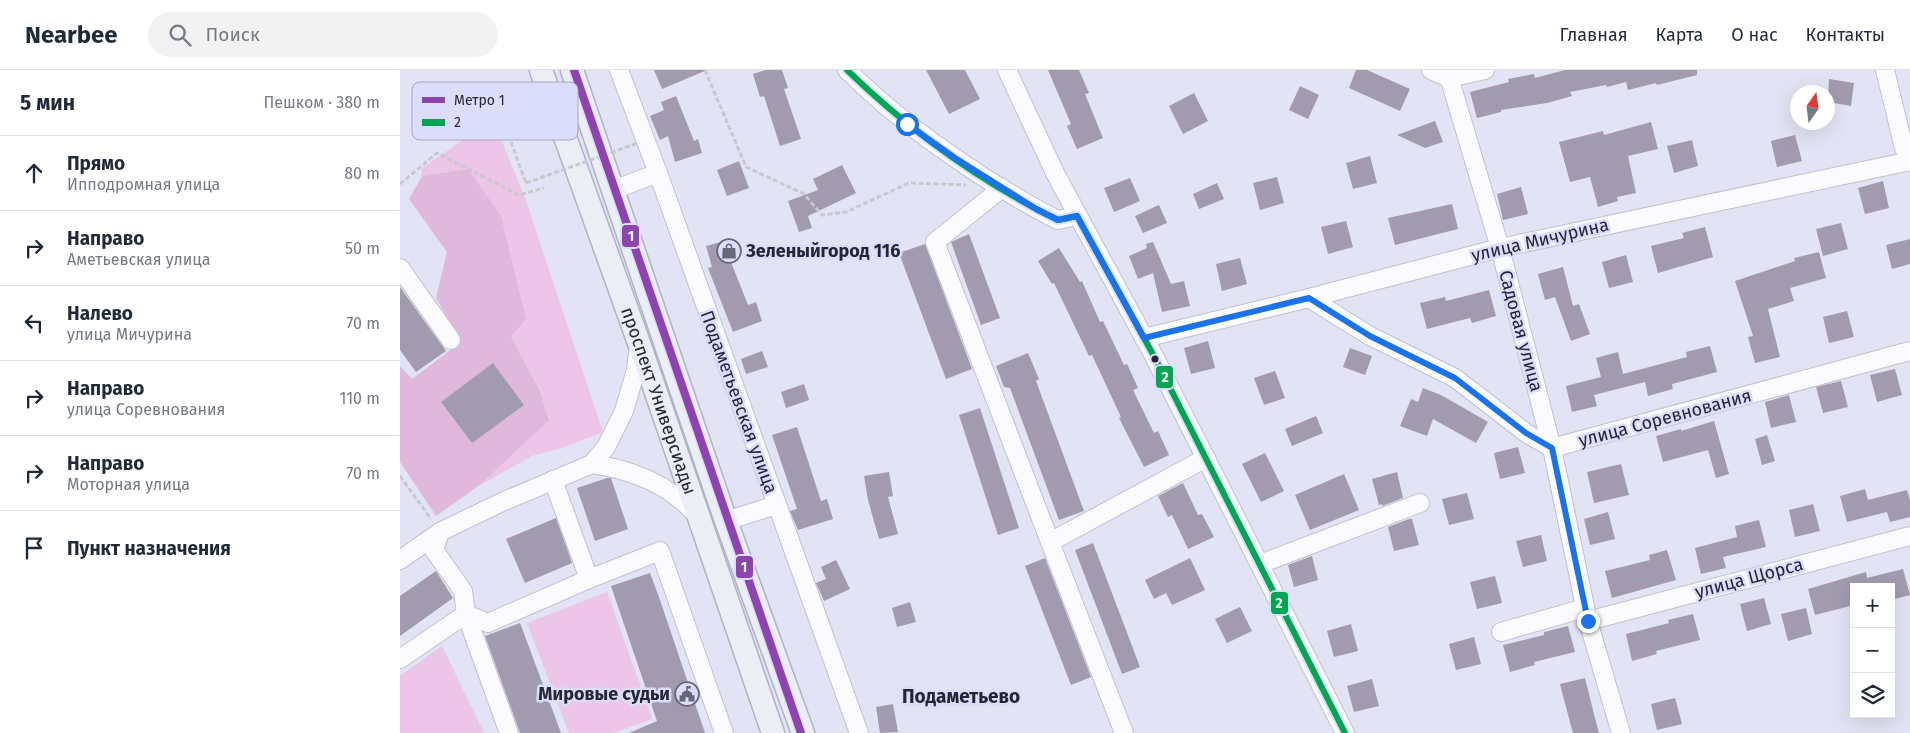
<!DOCTYPE html>
<html lang="ru">
<head>
<meta charset="utf-8">
<style>
	body { margin:0; font-family:"Fira Sans",sans-serif; background:#f2f2f3; color:#1f2937 }
	.controls { position:absolute; right:15px; bottom:15px; display:grid; overflow:hidden; border-radius:0px; box-shadow:0 5px 20px #0002 }
	.controls button { width:45px; height:45px; display:grid; place-items:center; padding:0; border:0; border-bottom:1px solid #e0e1e3; background:#fff; color:#1f2937; font:25px sans-serif }
	.compass { position:absolute; left:1390px; top:15px; width:45px; height:45px; border-radius:50%; background:#fff; box-shadow:0 5px 20px #0002; rotate:14deg }
	.stop { position:absolute; width:15px; height:15px; margin:-11px; border:4px solid #1a73e8; border-radius:50%; background:#fff }
	.stop.end { background:#1a73e8; border-color:#fff; box-shadow:0 1px 5px #0008 }
	.list { margin:0; padding:0; list-style:none }
	h2 { display:flex; justify-content:space-between; align-items:center; height:65px; margin:0; padding:0 20px; font-size:21px }
	h2 small { font-size:16px; font-weight:400; color:#747a83 }
	.list li { display:grid; grid-template-columns:32px 1fr auto; gap:15px; align-items:center; box-sizing:border-box; height:75px; padding:0 20px; border-top:1px solid #e0e1e3 }
	.list b { display:block; font-size:19px; white-space:nowrap }
	.list p { margin:0; font-size:16px; white-space:nowrap; color:#747a83 }
	.list em { font-size:16px; font-style:normal; color:#747a83 }
	.icon { flex:none; width:28px; height:28px; fill:none; stroke:currentColor; stroke-width:2; stroke-linecap:round; stroke-linejoin:round }
	.map { position:relative; flex:none; width:1510px; height:663px; overflow:hidden }
	header { display:flex; align-items:center; gap:30px; box-sizing:border-box; height:70px; padding:0 25px; background:#fff; border-bottom:1px solid #e0e1e3 }
	header strong { font-size:24px }
	nav { display:flex; gap:28px; margin-inline-start:auto; font-size:18px }
	.search { width:350px; height:45px; background:#f2f2f3; display:flex; align-items:center; gap:12px; box-sizing:border-box; padding:0 18px; border-radius:28px; color:#747a83; font-size:19px }
	main { display:flex }
	aside { flex:1; background:#fff }
	.map>svg:first-child { display:block }
</style>
</head>
<body>
<header>
<strong>Nearbee</strong>
<div class="search"><svg class="icon" aria-label="search" viewBox="0 0 24 24"><circle cx="10" cy="10" r="6"/><path d="M15 15l6 6"/></svg>Поиск</div>
<nav><a>Главная</a><a>Карта</a><a>О нас</a><a>Контакты</a></nav>
</header>
<main>
<aside>
<h2>5 мин<small>Пешком · 380 m</small></h2>
<ul class="list">
<li><svg class="icon" aria-label="ahead" viewBox="0 0 24 24"><path d="M12 20V5M6 11l6-6 6 6"/></svg><div><b>Прямо</b><p>Ипподромная улица</p></div><em>80 m</em></li>
<li><svg class="icon" aria-label="right" viewBox="0 0 24 24"><path d="M7 20v-9h11M14 6l5 5-5 5"/></svg><div><b>Направо</b><p>Аметьевская улица</p></div><em>50 m</em></li>
<li><svg class="icon" aria-label="left" viewBox="0 0 24 24"><path d="M17 20v-9H6M10 6l-5 5 5 5"/></svg><div><b>Налево</b><p>улица Мичурина</p></div><em>70 m</em></li>
<li><svg class="icon" aria-label="right" viewBox="0 0 24 24"><path d="M7 20v-9h11M14 6l5 5-5 5"/></svg><div><b>Направо</b><p>улица Соревнования</p></div><em>110 m</em></li>
<li><svg class="icon" aria-label="right" viewBox="0 0 24 24"><path d="M7 20v-9h11M14 6l5 5-5 5"/></svg><div><b>Направо</b><p>Моторная улица</p></div><em>70 m</em></li>
<li><svg class="icon" aria-label="arrive" viewBox="0 0 24 24"><path d="M6 21V4h12l-3 4 3 4H6"/></svg><div><b>Пункт назначения</b></div></li>
</ul>
</aside>
<div class="map">
<svg width="1510" height="663" viewBox="0 0 1510 663">
	<rect width="100%" height="100%" fill="#e2e3f4"/>
	<g fill="#ecc5e8">
		<path d="M93 49 127 133 203 362 165 377 132 386 80 415 149 349 140 321 111 267 68 99 22 106 21 99Z"/>
		<path d="M207 522 252 649 213 663H169L127 553Z"/>
		<path d="M42 576 84 663H0V606Z"/>
	</g>
	<path fill="#e0b8dc" d="M68 99 101 146 126 249 111 267 140 321 149 350 80 415 36 446 0 392V296L12 309 61 272 36 228 47 182 9 129 22 106Z"/>
	<g fill="#a29baf">
		<path d="M254 0H307L262 19Z"/>
		<path d="M366 0H382L388 18 384 19 401 69 380 76 364 26 360 27 353 4Z"/>
		<path d="M526 0H565L580 29 549 44Z"/>
		<path d="M648 0H679L689 23 685 24 703 68 677 79 667 56 671 54Z"/>
		<path d="M956 0H967L1010 19 1000 41 949 18Z"/>
		<path d="M1165 0H1297V5L1257 15 1256 13 1228 20 1226 12 1207 17 1206 15 1170 22 1172 26 1147 33 1101 40V42L1077 48 1070 22 1109 12 1108 9 1134 4 1135 8Z"/>
		<path d="M1429 9 1454 13 1451 36 1428 32Z"/>
		<path d="M900 16 919 25 908 49 889 40Z"/>
		<path d="M794 23 808 51 783 64 769 36Z"/>
		<path d="M276 26 294 71 298 69 302 83 275 92 268 66 260 70 250 46 264 40 261 32Z"/>
		<path d="M1035 51 1043 72 1025 78 997 65Z"/>
		<path d="M1251 52 1258 79 1228 86 1236 123 1217 127 1218 131 1198 137 1190 107 1170 112 1159 72 1203 61 1204 65Z"/>
		<path d="M1395 65 1402 91 1377 97 1371 71Z"/>
		<path d="M1292 70 1298 96 1274 103 1267 76Z"/>
		<path d="M970 86 977 113 953 119 946 93Z"/>
		<path d="M339 91 349 118 327 126 317 100Z"/>
		<path d="M442 95 456 123 408 146 412 158 399 162 388 131 418 120 413 109Z"/>
		<path d="M877 107 884 133 860 140 853 113Z"/>
		<path d="M730 108 740 131 714 142 704 118Z"/>
		<path d="M1483 111 1489 138 1465 144 1458 118Z"/>
		<path d="M817 113 824 129 799 139 793 124Z"/>
		<path d="M1121 117 1128 144 1103 150 1097 124Z"/>
		<path d="M1052 134 1058 159 995 175 988 148Z"/>
		<path d="M759 135 767 153 743 163 735 146Z"/>
		<path d="M946 151 953 177 928 184 921 157Z"/>
		<path d="M1441 153 1448 179 1423 186 1416 159Z"/>
		<path d="M1305 157 1313 187 1258 203 1251 176 1284 168 1282 163Z"/>
		<path d="M569 164 600 248 581 255 551 172Z"/>
		<path d="M332 169 337 185 329 187 348 235 356 232 362 251 333 262 308 198 312 197 306 176Z"/>
		<path d="M1510 169V194L1492 199 1486 175Z"/>
		<path d="M753 172 771 214 784 211 790 236 762 242 753 203 738 209 729 186 747 178 746 174Z"/>
		<path d="M525 174 572 299 546 309 499 183Z"/>
		<path d="M659 178 680 212 682 211 700 252 703 251 724 295 727 294 738 318 733 320 754 363 758 361 769 385 744 397 719 348 721 347 692 285 689 286 654 213 652 214 638 191Z"/>
		<path d="M1419 182 1426 208 1390 218 1394 231 1368 239 1380 287 1355 293 1348 267 1353 266 1335 211 1395 191 1394 188Z"/>
		<path d="M1226 185 1233 212 1209 218 1202 192Z"/>
		<path d="M840 188 847 214 822 221 816 194Z"/>
		<path d="M1163 197 1173 236 1179 234 1190 264 1171 271 1155 227 1145 230 1138 204Z"/>
		<path d="M0 217 46 281 16 302 0 280Z"/>
		<path d="M1089 220 1096 246 1072 253 1070 248 1027 259 1020 233 1045 227 1046 231Z"/>
		<path d="M1447 241 1454 267 1429 273 1423 247Z"/>
		<path d="M808 271 815 298 791 304 784 278Z"/>
		<path d="M1310 276 1317 302 1272 314 1273 319 1248 326 1245 312 1194 325 1197 336 1172 342 1166 316 1201 307 1196 288 1218 282 1223 304 1287 287 1286 282Z"/>
		<path d="M950 278 972 286 965 305 943 297Z"/>
		<path d="M362 281 368 297 346 304 341 289Z"/>
		<path d="M628 283 639 309 636 311 684 441 659 450 610 318 604 317 596 296Z"/>
		<path d="M93 293 124 335 72 373 41 332Z"/>
		<path d="M1495 299 1502 325 1477 332 1470 305Z"/>
		<path d="M875 301 885 328 864 335 854 308Z"/>
		<path d="M1441 311 1448 337 1423 343 1416 317Z"/>
		<path d="M404 314 409 330 386 338 381 322Z"/>
		<path d="M1023 318 1041 325 1088 352 1076 373 1033 349 1027 366 1000 356 1011 329 1018 332Z"/>
		<path d="M1389 325 1396 352 1371 358 1365 332Z"/>
		<path d="M580 338 619 458 598 465 559 345Z"/>
		<path d="M916 346 923 363 892 376 885 359Z"/>
		<path d="M1314 351 1329 404 1316 408 1308 380 1263 392 1256 366 1281 359V361Z"/>
		<path d="M397 357 421 431 427 429 433 449 398 460 390 441 397 439 372 365Z"/>
		<path d="M1367 365 1375 391 1362 395 1355 369Z"/>
		<path d="M1118 377 1125 403 1100 409 1094 383Z"/>
		<path d="M865 383 884 421 861 432 842 394Z"/>
		<path d="M1221 394 1229 425 1194 433 1187 402Z"/>
		<path d="M489 402 493 426 488 427 498 464 479 469 468 430 464 406Z"/>
		<path d="M997 402 1003 428 982 436V434L979 435 972 409Z"/>
		<path d="M944 404 959 440 910 460 895 425Z"/>
		<path d="M207 408H211L228 459 195 471 177 418Z"/>
		<path d="M783 413 798 445 802 444 814 467 788 479 772 445 768 447 758 426Z"/>
		<path d="M1465 419 1468 430 1507 420 1510 430V447L1490 452 1487 442 1447 452 1440 426Z"/>
		<path d="M1067 423 1074 449 1049 455 1042 429Z"/>
		<path d="M1413 434 1420 461 1395 467 1389 440Z"/>
		<path d="M1208 442 1215 469 1190 475 1184 449Z"/>
		<path d="M156 448 172 493 125 513 106 469Z"/>
		<path d="M1009 449H1012L1019 475 994 481 988 457Z"/>
		<path d="M1359 450 1366 477 1323 487 1326 498 1301 504 1295 478 1337 467 1335 456Z"/>
		<path d="M1141 465 1147 491 1123 497 1116 471Z"/>
		<path d="M693 473 740 597 722 604 675 480Z"/>
		<path d="M1267 480 1276 510 1212 528 1205 501 1250 490 1249 485Z"/>
		<path d="M912 486 918 510 894 517 888 495Z"/>
		<path d="M645 488 691 607 671 615 625 496Z"/>
		<path d="M790 488 805 520 772 535 766 523 754 529 745 510Z"/>
		<path d="M436 490 450 519 424 531 416 513 426 509 421 497Z"/>
		<path d="M1503 499 1510 525 1491 530V517H1454V535L1415 545 1408 519 1466 502 1467 508Z"/>
		<path d="M36 501 53 528 0 566V526Z"/>
		<path d="M250 503 260 530 305 663H229L257 651 211 516Z"/>
		<path d="M1095 506 1102 533 1077 539 1070 512Z"/>
		<path d="M1364 528 1371 554 1347 561 1340 534Z"/>
		<path d="M510 532 516 552 497 557 492 538Z"/>
		<path d="M840 537 852 561 827 573 815 549Z"/>
		<path d="M1406 538 1412 564 1388 571 1381 544Z"/>
		<path d="M1293 544 1300 570 1256 581 1257 584 1232 591 1226 564 1269 553 1268 550Z"/>
		<path d="M120 553 161 663H120L119 660 85 566Z"/>
		<path d="M951 554 958 581 934 587 927 561Z"/>
		<path d="M1168 556 1175 582 1134 592 1135 595 1110 602 1103 575 1144 565V562Z"/>
		<path d="M1074 567 1081 594 1056 600 1049 574Z"/>
		<path d="M1185 608 1195 648 1199 663H1173L1167 641 1160 614Z"/>
		<path d="M972 609 979 636 954 642 947 616Z"/>
		<path d="M1275 628 1282 654 1257 660 1251 634Z"/>
		<path d="M493 634 498 662 480 663 476 637Z"/>
	</g>
	<g fill="none" stroke-linecap="round" stroke-linejoin="round">
		<g stroke="#c0c1cf" stroke-width="20">
			<g id="minor">
				<path d="M219 0 258 103 459 663"/>
				<path d="M447 0C488 41 534 75 582 106 607 122 631 137 658 150L677 146"/>
				<path d="M607 0 655 103 755 288 945 663"/>
				<path d="M1031 0 1049 8 1085 0"/>
				<path d="M1047 0 1100 178 1152 378 1188 551 1221 663"/>
				<path d="M1485 0 1504 78 1510 84"/>
				<path d="M602 118 535 172 650 472"/>
				<path d="M213 120 258 103"/>
				<path d="M0 198 51 270"/>
				<path d="M909 228 970 266 1055 308 1126 363 1152 378 1510 281"/>
				<path d="M744 268 909 228 1100 178 1510 91"/>
				<path d="M192 394C233 400 268 414 297 445"/>
				<path d="M153 410 189 509 260 481 324 663"/>
				<path d="M326 451 376 435"/>
				<path d="M40 462 34 480 63 521 66 544 109 663"/>
				<path d="M0 490 40 462 102 432 192 394 206 377 224 341 236 300 239 276"/>
				<path d="M860 494 1020 433"/>
				<path d="M1188 551 1510 466"/>
				<path d="M1101 562 1185 538"/>
				<path d="M0 589 66 544 88 553 189 509"/>
				<path d="M724 663 650 472 806 388"/>
			</g>
		</g>
		<g stroke="#aeb4c3" stroke-width="25">
			<g id="major">
				<path id="s1" d="M141 0 239 273 373 663"/>
				<path d="M172 0 326 451 403 663"/>
			</g>
		</g>
		<g stroke="#c8c8ce" stroke-width="3" stroke-dasharray="5 2.5" stroke-linecap="butt">
			<path d="M305 0 346 97 404 124 422 145 446 142 509 113 566 115"/>
			<path d="M121 59 108 64 126 113"/>
			<path d="M0 114 37 83 119 125 144 118"/>
			<path d="M0 406 31 449"/>
		</g>
		<use href="#minor" stroke="#fbfbfd" stroke-width="18"/>
		<use href="#major" stroke="#ebeff5" stroke-width="22"/>
		<path stroke="#c8c8ce" stroke-width="3" stroke-dasharray="5 2.5" stroke-linecap="butt" d="M126 113 238 73"/>
		<g stroke="#dbddfb" stroke-width="10">
			<g id="bus-1">
				<path d="M447 0C509 60 581 112 658 150L677 146"/>
				<path d="M677 146 755 288 945 663"/>
			</g>
		</g>
		<use href="#bus-1" stroke="#00a651" stroke-width="6"/>
		<g stroke="#dbddfb" stroke-width="11">
			<path id="metro-1" d="M174 0 401 663"/>
		</g>
		<use href="#metro-1" stroke="#8e44ad" stroke-width="8"/>
	</g>
	<g fill="none" stroke-linecap="round" stroke-linejoin="round">
		<path stroke="#1a73e8" stroke-width="6" d="M507 54 555 88 636 139 658 150 677 146 744 268 909 228 970 266 1055 308 1126 363 1152 378 1188 551"/>
	</g>
	<defs>
		<g id="shop-ring" transform="scale(1.25)"><circle r="9.5" fill="#dbddfb" stroke="#676877" stroke-width="1.5"/><path d="M-5-2.5h2.3a2.7 3.5 0 0 1 5.4 0H5L5.5 6h-11ZM-1.5-2.5h3a1.5 2.3 0 0 0-3 0Z" fill="#676877"/></g>
		<g id="civic-ring" transform="scale(1.25)"><circle r="9.5" fill="#dbddfb" stroke="#676877" stroke-width="1.5"/><path d="M-.6-6.5H3V-4.5H.6V-3L4-1V1h2V6H-6V1h2V-1L-.6-3ZM-1.2 2.5V6h2.4V2.5Z" fill="#676877"/></g>
	</defs>
	<g fill-rule="evenodd">
		<use href="#shop-ring" x="329" y="181"/>
		<use href="#civic-ring" x="287" y="624"/>
	</g>
	<circle fill="#252533" stroke="#dbddfb" stroke-width="2" cx="755" cy="289" r="4.5"/>
	<g text-anchor="middle" dominant-baseline="central" stroke-width="5" stroke-linejoin="round" paint-order="stroke">
		<g font-size="18" fill="#252533" stroke="#dbddfb">
			<text transform="translate(1140 170) rotate(-13)">улица Мичурина</text>
			<text transform="translate(1121 261) rotate(75)">Садовая улица</text>
			<text stroke="none"><textPath href="#s1" startOffset="351">проспект Универсиады</textPath></text>
			<text transform="translate(339 332) rotate(70)">Подаметьевская улица</text>
			<text transform="translate(1265 348) rotate(-15)">улица Соревнования</text>
			<text transform="translate(1349 508) rotate(-15)">улица Щорса</text>
		</g>
		<g font-size="18" font-weight="bold" fill="#252533" stroke="#dbddfb" text-anchor="start">
			<text x="346" y="181">Зеленыйгород 116</text>
			<text x="270" y="624" text-anchor="end">Мировые судьи</text>
		</g>
		<g font-size="19" font-weight="bold" fill="#252533" stroke="#dbddfb">
			<text x="561" y="626">Подаметьево</text>
		</g>
	</g>
	<rect x="12" y="12" width="166" height="58" rx="8" fill="#dbddfb" stroke="#a4a6bf" stroke-width="1"/>
	<rect x="22" y="27" width="23" height="6" fill="#8e44ad"/>
	<rect x="22" y="49" width="23" height="7" fill="#00a651"/>
	<g font-size="14" fill="#252533">
		<text x="54" y="35">Метро 1</text>
		<text x="54" y="57">2</text>
	</g>
	<g stroke="#dbddfb" stroke-width="2">
		<rect x="221" y="154" width="19" height="24" rx="5" fill="#8e44ad"/>
		<rect x="755" y="295" width="19" height="24" rx="5" fill="#00a651"/>
		<rect x="335" y="485" width="19" height="24" rx="5" fill="#8e44ad"/>
		<rect x="870" y="521" width="19" height="24" rx="5" fill="#00a651"/>
	</g>
	<g font-size="14" text-anchor="middle" font-weight="bold" fill="#fff">
		<text x="231" y="171">1</text>
		<text x="765" y="312">2</text>
		<text x="344" y="502">1</text>
		<text x="879" y="538">2</text>
	</g>
</svg>
<div class="controls">
<button>+</button>
<button>−</button>
<button><svg class="icon" aria-label="layers" viewBox="0 0 24 24"><path d="M12 4l9 5-9 5-9-5zM3 14l9 5 9-5"/></svg></button>
</div>
<svg class="compass" viewBox="-18 -18 36 36"><path d="M0-13l5 13h-10z" fill="#e53935"/><path d="M0 13l5-13h-10z" fill="#747a83"/></svg>
<div class="stop" style="left:507px;top:54px"></div>
<div class="stop end" style="left:1188px;top:551px"></div>
</div>
</main>
</body>
</html>
